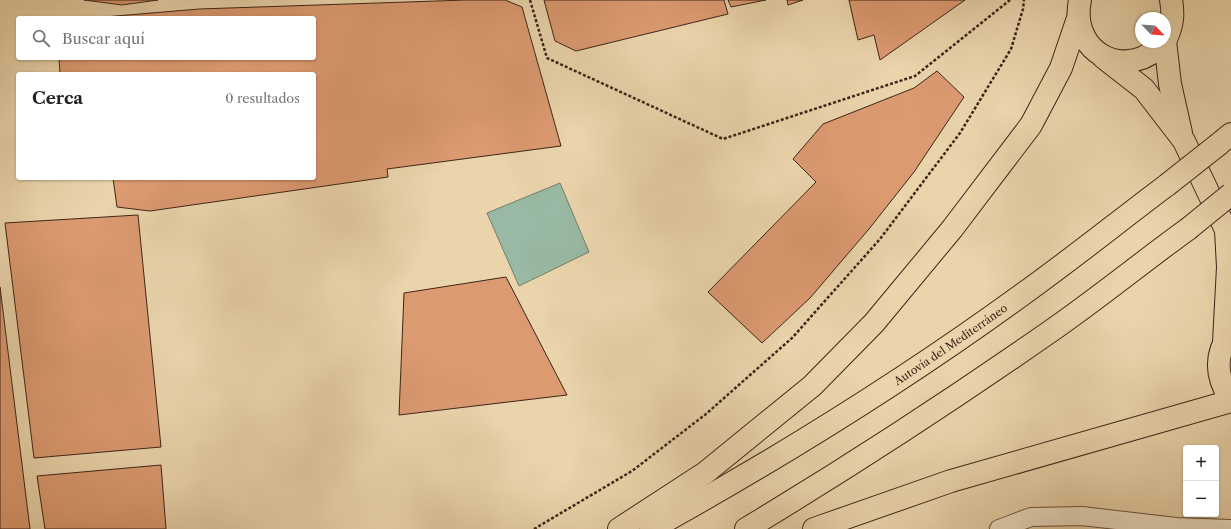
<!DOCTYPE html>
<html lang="es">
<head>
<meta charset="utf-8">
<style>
	body { margin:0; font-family:"Libre Caslon Text",serif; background:#f2f2f2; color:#222 }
	.controls { position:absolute; right:12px; bottom:12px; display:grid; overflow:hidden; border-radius:4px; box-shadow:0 1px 3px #0004 }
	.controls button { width:36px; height:36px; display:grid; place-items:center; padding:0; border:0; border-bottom:1px solid #e0e0e0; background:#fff; color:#222; font:20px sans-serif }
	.compass { position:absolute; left:1135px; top:12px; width:36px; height:36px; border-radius:50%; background:#fff; box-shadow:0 1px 3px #0004; rotate:115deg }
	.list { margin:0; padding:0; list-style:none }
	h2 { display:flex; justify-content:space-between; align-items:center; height:52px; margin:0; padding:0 16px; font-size:17px }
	h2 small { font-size:13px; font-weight:400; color:#767676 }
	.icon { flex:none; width:22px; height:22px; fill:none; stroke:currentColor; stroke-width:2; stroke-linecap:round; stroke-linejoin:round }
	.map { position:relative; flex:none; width:1231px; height:529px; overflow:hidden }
	.search { position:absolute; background:#fff; box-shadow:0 1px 3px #0004; left:16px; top:16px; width:300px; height:44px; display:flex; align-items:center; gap:10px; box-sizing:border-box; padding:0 14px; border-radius:4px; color:#767676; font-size:15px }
	.panel { position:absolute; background:#fff; box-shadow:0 1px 3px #0004; left:16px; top:72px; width:300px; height:108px; border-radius:4px }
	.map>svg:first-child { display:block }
</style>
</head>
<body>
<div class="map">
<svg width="1231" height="529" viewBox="0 0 1231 529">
	<rect width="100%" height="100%" fill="#ead4ab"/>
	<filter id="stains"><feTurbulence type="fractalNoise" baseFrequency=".005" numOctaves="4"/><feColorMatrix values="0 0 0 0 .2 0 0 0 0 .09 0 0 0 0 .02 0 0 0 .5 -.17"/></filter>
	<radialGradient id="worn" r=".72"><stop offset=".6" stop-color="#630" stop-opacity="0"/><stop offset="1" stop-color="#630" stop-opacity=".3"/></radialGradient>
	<path fill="#99b9a4" stroke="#757e6c" d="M560 183 589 252 519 286 487 213Z"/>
	<g fill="#dc9a71" stroke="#3e2519">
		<path d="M84 0H158L122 5Z"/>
		<path d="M466 0H505L522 7 561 146 387 169 388 177 150 211 117 207 113 178H314V74H60L59 58H314V18H92L199 9Z"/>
		<path d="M544 0H724L728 14 576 51 555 41Z"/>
		<path d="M728 0H766L731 7Z"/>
		<path d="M787 0H803L788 5Z"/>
		<path d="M849 0H965L880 60 874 35 858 40Z"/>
		<path d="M937 71 964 97 914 172 869 229 810 298 762 343 708 292 816 182 793 159 823 124 914 88Z"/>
		<path d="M138 215 161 447 34 458 5 223Z"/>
		<path d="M506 277 567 395 399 415 404 293Z"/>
		<path d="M0 287 30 529H0Z"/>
		<path d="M161 465 166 529H45L37 476Z"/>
	</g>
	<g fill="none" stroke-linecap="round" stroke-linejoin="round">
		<g stroke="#69513e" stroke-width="20">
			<path id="minor" d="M999 529 1031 517 1082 516 1176 527 1231 529"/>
		</g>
		<g stroke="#3e2519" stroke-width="24">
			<g id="major">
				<path d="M1080 0C1069 54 1128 83 1164 42"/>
				<path d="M1165 41 1170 84 1181 133"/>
				<path d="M1165 41C1172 27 1174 16 1171 0"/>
				<path d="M1103 57 1144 89 1184 141 1226 230 1231 236"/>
				<path d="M1231 332C1214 355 1215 376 1231 400"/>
				<path d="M1224 342 1228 267 1226 230"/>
			</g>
		</g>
		<g stroke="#3e2519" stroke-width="24">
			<g id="highway">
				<path d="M1219 144 1231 134"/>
				<path d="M619 529 705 473 812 386 874 323 952 229 1031 125 1061 68 1078 18"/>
				<path id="s1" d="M651 529C779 458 905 380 1023 294 1072 259 1119 221 1167 185"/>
				<path d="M746 529C849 467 949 402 1048 333 1096 300 1141 263 1188 229"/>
				<path d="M814 529 951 481 1231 401"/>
			</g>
		</g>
		<g stroke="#3e2519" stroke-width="2.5" stroke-dasharray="3 2" stroke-linecap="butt">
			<path d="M530 0 547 58 723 139 915 76 1010 0"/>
			<path d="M534 529 632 471 706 414 792 338 880 239 960 133 1011 49 1023 9 1024 0"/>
		</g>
		<use href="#minor" stroke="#f1e3c8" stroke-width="18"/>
		<use href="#major" stroke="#ead4ab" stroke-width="22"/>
		<use href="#highway" stroke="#ead4ab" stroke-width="22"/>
		<g stroke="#3e2519" stroke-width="24" stroke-linecap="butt">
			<g id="highway-bridge">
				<path d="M1167 185 1219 144"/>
				<path d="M1188 229 1231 194"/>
			</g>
		</g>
		<use href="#highway-bridge" stroke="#ead4ab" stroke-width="22"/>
	</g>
	<g text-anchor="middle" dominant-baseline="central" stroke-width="3" stroke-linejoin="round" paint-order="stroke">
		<g font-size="11" fill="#3e2519" stroke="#f1e3c8">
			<text stroke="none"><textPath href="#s1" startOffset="352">Autovía del Mediterráneo</textPath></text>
		</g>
	</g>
	<rect width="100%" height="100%" filter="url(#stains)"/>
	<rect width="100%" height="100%" fill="url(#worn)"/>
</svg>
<div class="controls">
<button>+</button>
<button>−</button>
</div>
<svg class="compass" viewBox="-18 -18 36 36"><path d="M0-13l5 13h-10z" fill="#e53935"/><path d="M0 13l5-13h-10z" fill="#767676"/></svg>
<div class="search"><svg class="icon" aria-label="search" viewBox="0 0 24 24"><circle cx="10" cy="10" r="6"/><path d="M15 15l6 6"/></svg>Buscar aquí</div>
<section class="panel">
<h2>Cerca<small>0 resultados</small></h2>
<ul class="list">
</ul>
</section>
</div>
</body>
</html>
